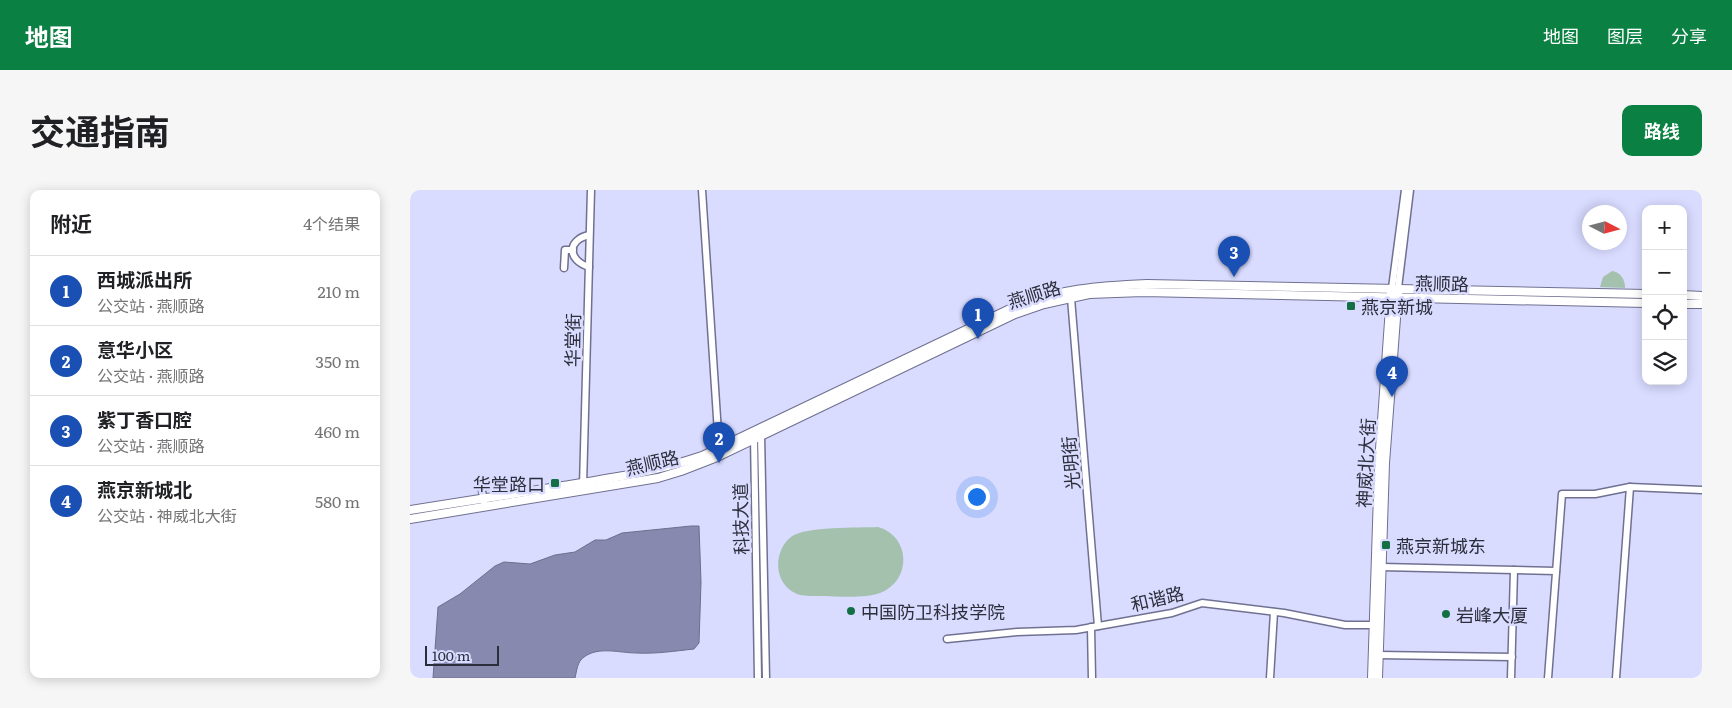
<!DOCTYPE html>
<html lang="zh">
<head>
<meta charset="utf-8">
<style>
	body { margin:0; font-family:Literata,"Noto Sans SC",serif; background:#f6f6f6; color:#202124 }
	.controls { position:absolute; right:15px; top:15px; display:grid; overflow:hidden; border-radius:10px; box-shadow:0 2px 12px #0003 }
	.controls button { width:45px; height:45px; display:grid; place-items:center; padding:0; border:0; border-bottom:1px solid #e0e0e0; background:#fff; color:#202124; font:25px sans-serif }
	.compass { position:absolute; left:1172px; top:15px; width:45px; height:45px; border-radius:50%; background:#fff; box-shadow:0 2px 12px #0003; rotate:96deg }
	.scale { position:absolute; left:15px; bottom:12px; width:74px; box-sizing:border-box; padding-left:5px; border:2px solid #2d2e3b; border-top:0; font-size:14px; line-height:18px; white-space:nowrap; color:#2d2e3b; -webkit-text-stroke:4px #d9dbff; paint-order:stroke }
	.you { position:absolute; left:566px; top:306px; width:18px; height:18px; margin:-12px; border:4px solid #fff; border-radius:50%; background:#1a73e8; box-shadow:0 0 0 8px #1a73e833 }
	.badge { display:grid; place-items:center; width:32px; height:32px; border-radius:50%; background:#0b8043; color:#fff; font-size:16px; font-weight:700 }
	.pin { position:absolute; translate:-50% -41px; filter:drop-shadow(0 1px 2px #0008) }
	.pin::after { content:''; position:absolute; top:26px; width:18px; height:15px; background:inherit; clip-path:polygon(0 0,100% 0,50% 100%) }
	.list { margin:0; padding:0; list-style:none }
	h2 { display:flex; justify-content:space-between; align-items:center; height:65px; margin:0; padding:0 20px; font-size:21px }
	h2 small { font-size:16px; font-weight:400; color:#757577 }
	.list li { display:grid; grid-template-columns:32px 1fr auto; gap:15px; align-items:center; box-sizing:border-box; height:70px; padding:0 20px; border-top:1px solid #e0e0e0 }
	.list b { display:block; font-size:19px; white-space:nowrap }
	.list p { margin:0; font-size:16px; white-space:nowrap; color:#757577 }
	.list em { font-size:16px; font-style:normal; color:#757577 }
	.icon { flex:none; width:28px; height:28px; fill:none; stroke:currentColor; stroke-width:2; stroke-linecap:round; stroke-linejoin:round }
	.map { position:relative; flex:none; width:1292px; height:488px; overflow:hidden; border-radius:10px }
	header { display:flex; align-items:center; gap:30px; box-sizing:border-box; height:70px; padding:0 25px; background:#0b8043; color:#fff }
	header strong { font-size:24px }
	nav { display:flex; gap:28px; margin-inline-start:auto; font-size:18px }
	.intro { display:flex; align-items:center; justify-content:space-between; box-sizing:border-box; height:120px; padding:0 30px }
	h1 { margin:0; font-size:35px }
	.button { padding:12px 22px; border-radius:10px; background:#0b8043; color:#fff; font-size:18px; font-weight:700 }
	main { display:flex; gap:30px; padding:0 30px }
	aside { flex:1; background:#fff; border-radius:10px; box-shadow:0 2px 12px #0003 }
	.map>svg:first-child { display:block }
</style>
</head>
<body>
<header>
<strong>地图</strong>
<nav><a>地图</a><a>图层</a><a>分享</a></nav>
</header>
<div class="intro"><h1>交通指南</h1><a class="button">路线</a></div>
<main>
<aside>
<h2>附近<small>4个结果</small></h2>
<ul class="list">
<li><span class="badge" style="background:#1a4fb4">1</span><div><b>西城派出所</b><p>公交站 · 燕顺路</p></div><em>210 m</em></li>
<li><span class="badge" style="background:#1a4fb4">2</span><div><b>意华小区</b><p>公交站 · 燕顺路</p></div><em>350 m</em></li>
<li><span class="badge" style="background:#1a4fb4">3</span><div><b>紫丁香口腔</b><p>公交站 · 燕顺路</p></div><em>460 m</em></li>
<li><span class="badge" style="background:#1a4fb4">4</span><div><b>燕京新城北</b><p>公交站 · 神威北大街</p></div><em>580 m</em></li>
</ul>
</aside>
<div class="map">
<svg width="1292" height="488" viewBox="0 0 1292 488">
	<rect width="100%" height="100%" fill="#d9dbff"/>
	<g fill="#a4c1ae">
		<path d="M1202 81C1211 82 1215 90 1215 98L1190 97 1193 87Z"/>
		<path d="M468 337C501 346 502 391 470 403 454 409 427 406 409 406 402 406 393 406 387 404 363 394 363 361 381 347 395 336 449 338 468 337Z"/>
	</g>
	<path fill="#8889ae" stroke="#6d6e8c" d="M281 336H289L291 392 289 453 284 459C265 461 246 464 227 463 209 463 189 456 174 467 167 472 167 480 165 488H23L28 417 50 404 85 376 94 372 120 374 145 365 165 362 185 350H196L212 343Z"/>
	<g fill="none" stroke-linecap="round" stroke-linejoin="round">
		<g stroke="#707191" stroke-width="9">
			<g id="minor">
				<path d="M292 0 309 258"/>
				<path d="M179 77C157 70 157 50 179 45"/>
				<path d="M154 78 155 60H163"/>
				<path d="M982 98 995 0"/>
				<path d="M988 98 1000 0"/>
				<path d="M661 108 688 436"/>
				<path d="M351 245 356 488"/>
				<path d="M344 246 348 488"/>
				<path d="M71 295 74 312"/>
				<path d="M173 296 181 0"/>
				<path d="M971 377 1146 381"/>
				<path d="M681 437 682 488"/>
				<path d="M537 449 607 442 666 440 762 423 792 413 874 423 935 435H963"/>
				<path d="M968 465 1102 467"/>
				<path d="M860 488 864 422"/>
				<path d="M1101 488 1104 380"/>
				<path d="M1138 488 1152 304H1185L1220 297 1292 300"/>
				<path d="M1206 488 1220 297"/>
			</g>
		</g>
		<g stroke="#707191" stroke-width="10">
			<g id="major">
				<path d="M1273 105 1292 106"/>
				<path d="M1273 114H1292"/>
				<path d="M0 320C49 312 98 305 147 297 196 289 245 282 292 266L604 117C648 99 690 96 737 94L1236 104"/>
				<path d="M0 329 248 288 271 281 307 267 605 124 634 114 679 104 733 102 1236 113"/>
				<path d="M962 488 969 273 981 103"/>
				<path d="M968 488 975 273 988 102"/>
			</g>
		</g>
		<use href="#minor" stroke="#fff" stroke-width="6"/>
		<use href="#major" stroke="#fff" stroke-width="8"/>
	</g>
	<g fill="#136f44" stroke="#d9dbff" stroke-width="2">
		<rect x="936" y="111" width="10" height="10" rx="2.5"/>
		<rect x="140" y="288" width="10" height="10" rx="2.5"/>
		<rect x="971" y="350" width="10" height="10" rx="2.5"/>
		<circle cx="441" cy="421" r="5"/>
		<circle cx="1036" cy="424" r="5"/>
	</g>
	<g text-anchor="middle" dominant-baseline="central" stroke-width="5" stroke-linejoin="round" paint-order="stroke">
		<g font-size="18" fill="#2d2e3b" stroke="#d9dbff">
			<text transform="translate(1032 93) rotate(1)">燕顺路</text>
			<text transform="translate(624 104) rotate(-17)">燕顺路</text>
			<text transform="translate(162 150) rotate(-89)">华堂街</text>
			<text transform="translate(242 272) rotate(-13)">燕顺路</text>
			<text transform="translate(660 273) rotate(-95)">光明街</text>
			<text transform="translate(955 273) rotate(-87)">神威北大街</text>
			<text transform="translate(330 329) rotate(-91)">科技大道</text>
			<text transform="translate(747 408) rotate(-13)">和谐路</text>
		</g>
		<g font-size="18" fill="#2d2e3b" stroke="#d9dbff" text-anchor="start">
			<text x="951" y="116">燕京新城</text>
			<text x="135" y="293" text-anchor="end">华堂路口</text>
			<text x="986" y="355">燕京新城东</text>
			<text x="451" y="421">中国防卫科技学院</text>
			<text x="1046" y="424">岩峰大厦</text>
		</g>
	</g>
</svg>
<div class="controls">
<button>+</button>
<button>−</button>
<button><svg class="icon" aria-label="locate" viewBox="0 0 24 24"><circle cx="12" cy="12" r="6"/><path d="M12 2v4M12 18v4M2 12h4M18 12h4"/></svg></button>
<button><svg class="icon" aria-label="layers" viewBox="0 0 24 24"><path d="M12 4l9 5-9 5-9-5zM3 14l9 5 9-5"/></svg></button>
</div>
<svg class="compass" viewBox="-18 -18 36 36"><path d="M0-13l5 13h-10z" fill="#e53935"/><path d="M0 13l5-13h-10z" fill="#757577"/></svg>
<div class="scale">100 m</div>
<div class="you"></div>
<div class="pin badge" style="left:568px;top:149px;background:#1a4fb4">1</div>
<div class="pin badge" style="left:309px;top:273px;background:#1a4fb4">2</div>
<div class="pin badge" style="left:824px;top:87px;background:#1a4fb4">3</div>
<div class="pin badge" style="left:982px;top:207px;background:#1a4fb4">4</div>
</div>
</main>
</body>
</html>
